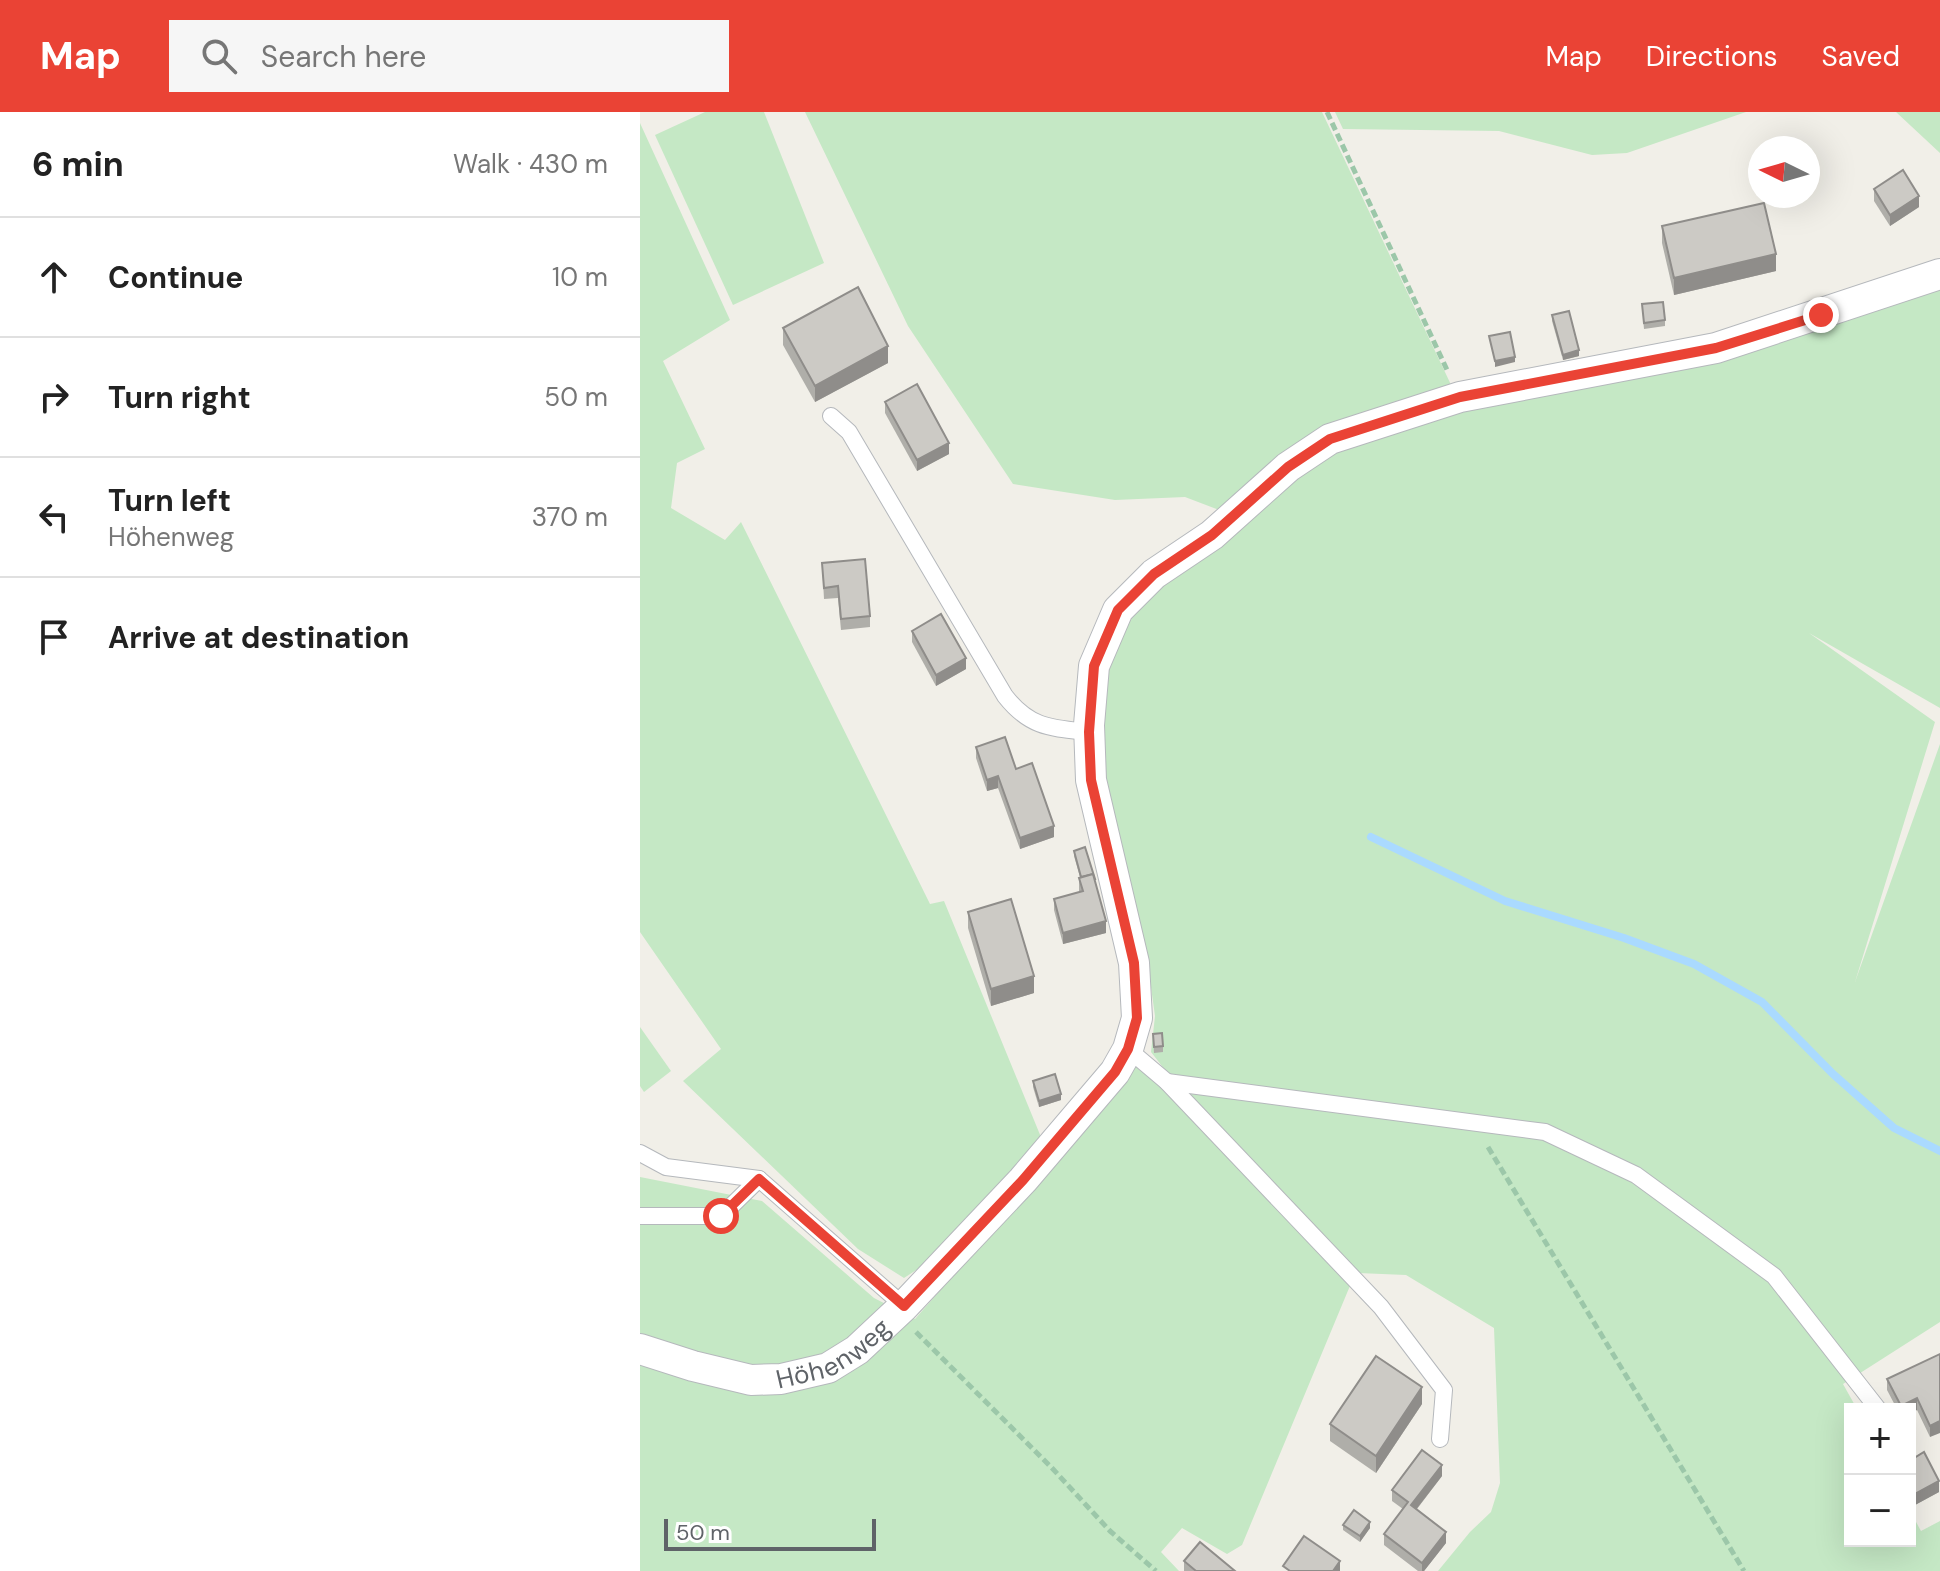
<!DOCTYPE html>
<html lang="en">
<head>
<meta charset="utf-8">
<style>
	body { margin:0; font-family:"DM Sans",sans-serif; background:#f6f6f6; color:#222 }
	.controls { position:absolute; right:24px; bottom:24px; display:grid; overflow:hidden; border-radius:0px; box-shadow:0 8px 32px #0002 }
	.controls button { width:72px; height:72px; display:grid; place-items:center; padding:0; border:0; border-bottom:2px solid #e0e0e0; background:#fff; color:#222; font:40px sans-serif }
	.compass { position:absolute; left:1108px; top:24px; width:72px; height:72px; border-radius:50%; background:#fff; box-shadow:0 8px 32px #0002; rotate:275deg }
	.scale { position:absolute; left:24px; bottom:20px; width:212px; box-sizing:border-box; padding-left:8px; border:4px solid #5f6368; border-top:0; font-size:22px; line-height:28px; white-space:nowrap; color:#5f6368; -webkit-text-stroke:6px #fff; paint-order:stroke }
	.stop { position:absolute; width:24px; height:24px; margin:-18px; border:6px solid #ea4335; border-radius:50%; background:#fff }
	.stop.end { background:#ea4335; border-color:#fff; box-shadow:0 2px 8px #0008 }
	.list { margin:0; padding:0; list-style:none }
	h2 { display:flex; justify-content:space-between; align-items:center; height:104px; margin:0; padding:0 32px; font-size:34px }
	h2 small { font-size:26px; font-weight:400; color:#767676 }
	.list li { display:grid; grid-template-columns:52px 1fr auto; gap:24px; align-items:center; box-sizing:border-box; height:120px; padding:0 32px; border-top:2px solid #e0e0e0 }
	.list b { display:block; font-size:30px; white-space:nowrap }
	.list p { margin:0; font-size:26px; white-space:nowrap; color:#767676 }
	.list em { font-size:26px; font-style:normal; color:#767676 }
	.icon { flex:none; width:44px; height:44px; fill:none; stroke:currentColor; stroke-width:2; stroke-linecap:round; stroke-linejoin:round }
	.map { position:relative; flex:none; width:1300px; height:1459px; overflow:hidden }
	header { display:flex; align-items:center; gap:48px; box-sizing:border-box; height:112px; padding:0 40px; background:#ea4335; color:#fff }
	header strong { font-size:38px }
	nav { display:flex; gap:44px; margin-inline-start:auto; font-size:28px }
	.search { width:560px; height:72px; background:#f6f6f6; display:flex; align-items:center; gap:20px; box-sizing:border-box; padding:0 28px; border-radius:0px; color:#767676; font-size:30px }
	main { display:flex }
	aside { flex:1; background:#fff }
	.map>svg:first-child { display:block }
</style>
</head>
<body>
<header>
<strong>Map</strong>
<div class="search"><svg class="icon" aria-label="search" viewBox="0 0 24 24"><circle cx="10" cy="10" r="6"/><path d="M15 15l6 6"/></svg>Search here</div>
<nav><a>Map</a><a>Directions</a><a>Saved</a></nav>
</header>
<main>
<aside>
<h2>6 min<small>Walk · 430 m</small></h2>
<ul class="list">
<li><svg class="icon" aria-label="ahead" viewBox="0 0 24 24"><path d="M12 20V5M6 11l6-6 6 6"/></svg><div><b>Continue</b></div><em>10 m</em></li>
<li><svg class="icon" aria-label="right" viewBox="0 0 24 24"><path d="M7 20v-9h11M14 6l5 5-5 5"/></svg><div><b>Turn right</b></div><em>50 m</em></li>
<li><svg class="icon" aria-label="left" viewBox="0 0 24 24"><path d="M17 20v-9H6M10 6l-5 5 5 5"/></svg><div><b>Turn left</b><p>Höhenweg</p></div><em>370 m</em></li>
<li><svg class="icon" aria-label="arrive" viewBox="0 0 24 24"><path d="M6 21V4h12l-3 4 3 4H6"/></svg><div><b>Arrive at destination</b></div></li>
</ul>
</aside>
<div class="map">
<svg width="1300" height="1459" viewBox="0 0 1300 1459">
	<rect width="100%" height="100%" fill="#f1efe8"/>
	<g fill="#c5e8c5">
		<path d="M65 0H124L184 151 93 193 15 23Z"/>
		<path d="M165 0H682L813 277 728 303 587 401 545 385 475 388 373 372 268 214Z"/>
		<path d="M695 0H1106L987 41 952 43 859 19 703 17Z"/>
		<path d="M1256 0H1300V41Z"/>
		<path d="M0 11 90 208 23 249 65 337 37 351 31 396 85 428 101 410 290 792 304 789 403 1030 287 1151 264 1166 218 1137 43 969 81 937 0 820Z"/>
		<path d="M1300 174V596L1169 521 1295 610 1215 870 1300 632V1210L1203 1272 1217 1297H1210V1429H1270V1399L1281 1419 1300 1409V1459H798L830 1420 851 1400 860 1371 854 1216 766 1163 718 1161 532 967 511 940 515 904 509 861 460 661 464 565 487 500 658 357 730 323Z"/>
		<path d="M0 915 31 959 4 980 0 974Z"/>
		<path d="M491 953 499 955 524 975 712 1169 602 1433 587 1442 542 1416 521 1440 539 1459H0V1065L122 1089 234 1186 275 1207 389 1077Z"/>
	</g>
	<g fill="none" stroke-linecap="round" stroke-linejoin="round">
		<path stroke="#aadaff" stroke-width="8" d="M731 725 865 789 984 826 1054 852 1122 890 1193 962 1254 1016 1300 1039"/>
		<g stroke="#b5b8bc" stroke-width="18">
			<g id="service">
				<path d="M191 304 209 320 365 584C390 616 411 616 449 620"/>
				<path d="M488 937 527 970 741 1195 804 1278 800 1327"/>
				<path d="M527 970 905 1020 996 1063 1134 1164 1238 1297"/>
				<path d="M0 1041 26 1055 119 1067 264 1194"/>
				<path d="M0 1104H81L119 1067"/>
			</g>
		</g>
		<g stroke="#b5b8bc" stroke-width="32">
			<g id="minor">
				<path id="s1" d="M0 1237 53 1254 111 1268 141 1267 188 1256 217 1238 264 1194 383 1068 475 960 488 937 497 906 494 851 451 668 449 613 454 554 478 498 514 462 572 423 648 355 690 327 820 285 1076 236 1300 162"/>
			</g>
		</g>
		<g stroke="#9cc7a9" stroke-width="5" stroke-dasharray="8 4" stroke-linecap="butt">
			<path d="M687 0 808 260"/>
			<path d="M848 1035 1104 1459"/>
			<path d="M276 1220 412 1356 470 1419 516 1459"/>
		</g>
		<use href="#service" stroke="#fff" stroke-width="16"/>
		<use href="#minor" stroke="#fff" stroke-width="30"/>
	</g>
	<g fill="#afaea9">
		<path d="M1234 77 1279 95 1250 114 1234 89Z"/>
		<path d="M1022 114 1136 159 1034 183 1022 131Z"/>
		<path d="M1002 192 1025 208V214L1004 217Z"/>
		<path d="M912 203 939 244 923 248 912 209Z"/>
		<path d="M143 216 248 251 175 290 143 233Z"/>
		<path d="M245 290 309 342 277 359 245 301Z"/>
		<path d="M182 451 230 504V515L201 518 198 486 184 487Z"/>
		<path d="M272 519 326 557 296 574 272 530Z"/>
		<path d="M336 635 376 657 414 725 380 737 358 676 347 679 336 646Z"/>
		<path d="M434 739 455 771 466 821 423 832 414 798V787L439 780V766L440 765 434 744Z"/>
		<path d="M328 800 394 881 351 894 328 816Z"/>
		<path d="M513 922 523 934V940L514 941Z"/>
		<path d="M393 969 421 988 399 995 393 975Z"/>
		<path d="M1300 1242 1290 1325 1277 1298 1270 1301V1297H1257L1247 1278V1267Z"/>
		<path d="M782 1292 736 1361 690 1329V1312Z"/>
		<path d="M1270 1337 1299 1380 1275 1393 1270 1384Z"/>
		<path d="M802 1364 777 1397 806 1431 784 1459H778L744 1433V1422L763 1397 752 1389V1378Z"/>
		<path d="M703 1413 730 1416 720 1430 703 1418Z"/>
		<path d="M544 1449 595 1459H544Z"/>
	</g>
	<g fill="#8f8d8a">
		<path d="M1279 84V95L1250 114V103Z"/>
		<path d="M1136 142V159L1034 183V166Z"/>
		<path d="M248 234V251L175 290V274Z"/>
		<path d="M939 238V244L923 248V243Z"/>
		<path d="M875 245V250L855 255V249Z"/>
		<path d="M309 331V342L277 359V348Z"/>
		<path d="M326 546V557L296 574V563Z"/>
		<path d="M358 664V676L347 679V668Z"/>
		<path d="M414 714V725L380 737V726Z"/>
		<path d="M466 809V821L423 832V821Z"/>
		<path d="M394 864V881L351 894V877Z"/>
		<path d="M421 982V988L399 995V989Z"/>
		<path d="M782 1275V1292L736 1361V1344Z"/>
		<path d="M1277 1286V1298L1270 1301V1297H1261V1294Z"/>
		<path d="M1300 1309V1321L1290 1325V1314Z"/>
		<path d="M802 1353V1364L771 1404V1393Z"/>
		<path d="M1299 1369V1380L1275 1393V1382Z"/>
		<path d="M730 1410V1416L720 1430V1424Z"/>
		<path d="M806 1420V1431L784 1459H782V1451Z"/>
		<path d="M700 1449V1459H693Z"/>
	</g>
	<g fill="#cccac5" stroke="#8f8d8a" stroke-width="2">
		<path d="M1263 58 1279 84 1250 103 1234 77Z"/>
		<path d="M1124 91 1136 142 1034 166 1022 114Z"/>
		<path d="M218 175 248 234 175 274 143 216Z"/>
		<path d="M1023 190 1025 208 1004 211 1002 192Z"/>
		<path d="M929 199 939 238 923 243 912 203Z"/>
		<path d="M870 220 875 245 855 249 849 224Z"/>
		<path d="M277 272 309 331 277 348 245 290Z"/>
		<path d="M225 447 230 504 201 507 198 474 184 476 182 451Z"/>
		<path d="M301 502 326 546 296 563 272 519Z"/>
		<path d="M365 625 376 657 392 651 414 714 380 726 358 664 347 668 336 635Z"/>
		<path d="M445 735 455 767H454L453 762 441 765 434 739Z"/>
		<path d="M453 762 466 809 423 821 414 787 443 779 439 766Z"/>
		<path d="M371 787 394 864 351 877 328 800Z"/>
		<path d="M522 921 523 934 514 935 513 922Z"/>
		<path d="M415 962 421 982 399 989 393 969Z"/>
		<path d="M1300 1242V1309L1290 1314 1277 1286 1261 1294 1247 1267Z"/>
		<path d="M736 1244 782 1275 736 1344 690 1312Z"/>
		<path d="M1270 1337 1274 1346 1284 1340 1299 1369 1275 1382 1270 1372Z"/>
		<path d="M782 1338 802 1353 771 1393 806 1420 782 1451 744 1422 768 1390 752 1378Z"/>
		<path d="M714 1398 730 1410 720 1424 703 1413Z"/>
		<path d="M664 1424 700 1449 693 1459H650L643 1454Z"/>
		<path d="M560 1430 595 1459H556L544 1449Z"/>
	</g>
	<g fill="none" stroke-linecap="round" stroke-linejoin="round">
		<path stroke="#ea4335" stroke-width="10" d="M81 1104 119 1067 264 1194 383 1068 475 960 488 937 497 906 494 851 451 668 449 620 454 554 478 498 514 462 572 423 648 355 690 327 820 285 1076 236 1181 203"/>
	</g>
	<g text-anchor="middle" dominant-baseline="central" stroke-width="6" stroke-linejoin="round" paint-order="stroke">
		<g font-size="26" fill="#5f6368" stroke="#fff">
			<text stroke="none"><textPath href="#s1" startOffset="204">Höhenweg</textPath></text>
		</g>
	</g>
</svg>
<div class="controls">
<button>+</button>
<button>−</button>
</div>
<svg class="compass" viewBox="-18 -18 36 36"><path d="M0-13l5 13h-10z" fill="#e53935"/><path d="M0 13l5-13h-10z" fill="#767676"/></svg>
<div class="scale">50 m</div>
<div class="stop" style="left:81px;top:1104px"></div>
<div class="stop end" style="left:1181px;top:203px"></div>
</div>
</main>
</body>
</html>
